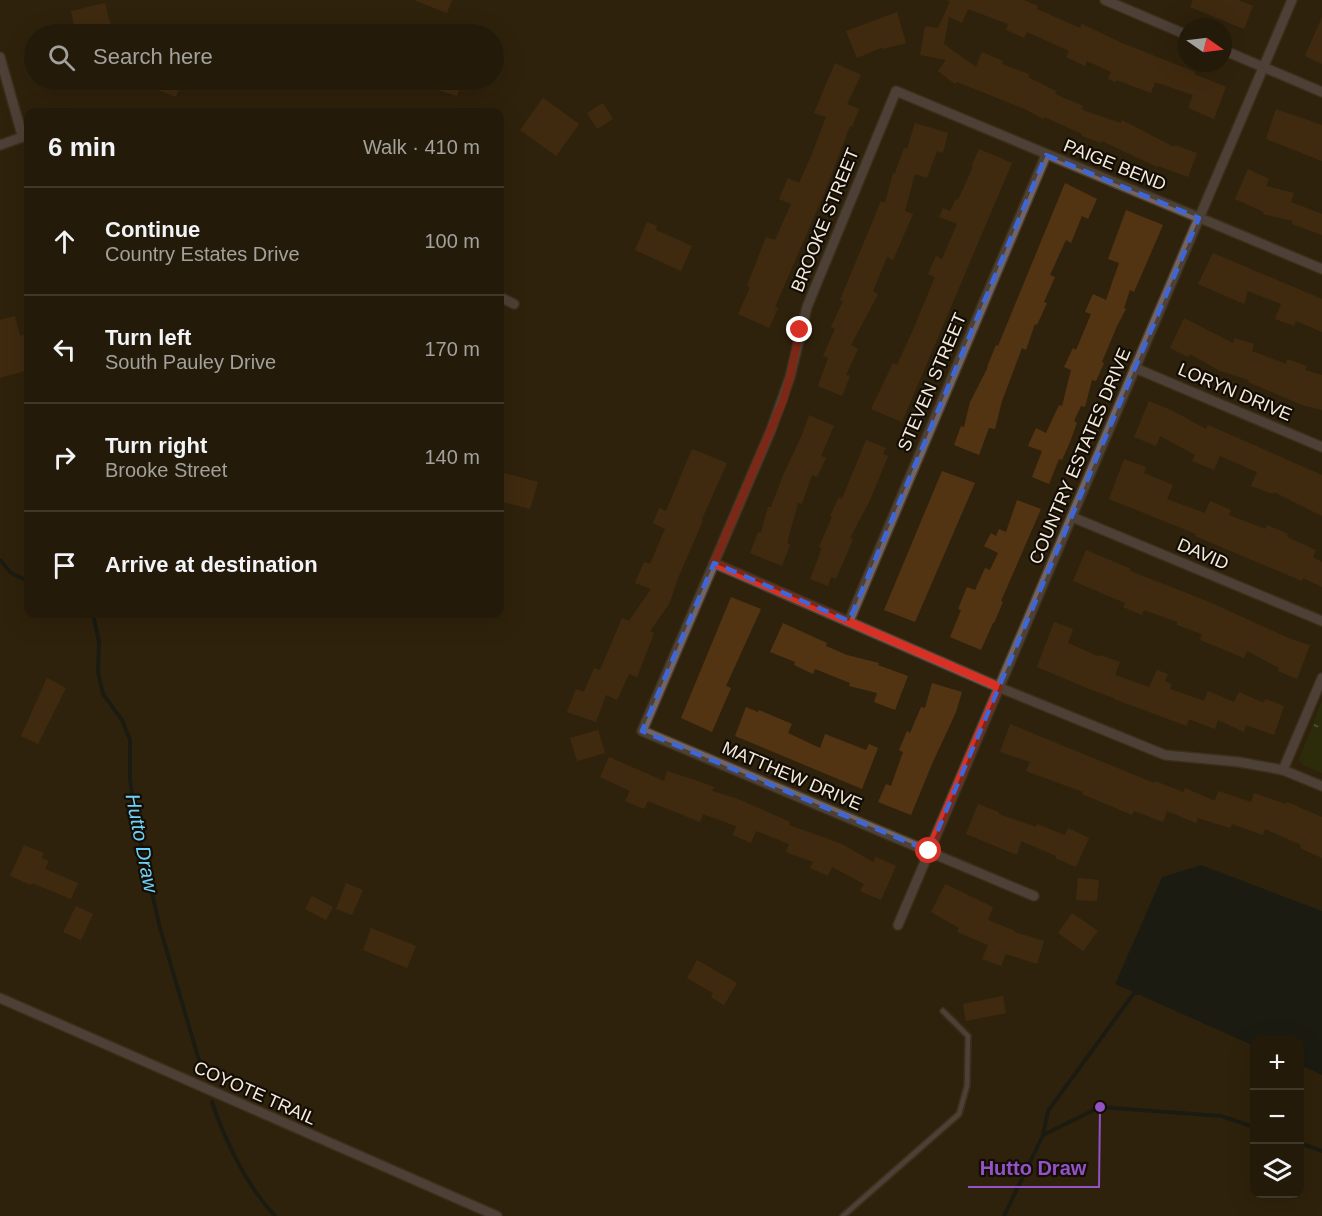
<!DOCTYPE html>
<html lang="en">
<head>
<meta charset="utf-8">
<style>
	body { margin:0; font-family:Arial,sans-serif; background:#2b2313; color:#f1f3f6 }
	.controls { position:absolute; right:18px; bottom:18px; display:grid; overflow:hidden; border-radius:12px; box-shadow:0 6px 24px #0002 }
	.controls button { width:54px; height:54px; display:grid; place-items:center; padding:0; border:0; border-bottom:2px solid #40382b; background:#231a0a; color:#f1f3f6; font:30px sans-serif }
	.compass { position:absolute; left:1178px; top:18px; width:54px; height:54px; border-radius:50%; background:#231a0a; box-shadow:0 6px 24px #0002; rotate:104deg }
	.stop { position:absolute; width:18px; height:18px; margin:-14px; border:4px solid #d93025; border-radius:50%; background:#fff }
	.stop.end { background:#d93025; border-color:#fff; box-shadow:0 2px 6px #0008 }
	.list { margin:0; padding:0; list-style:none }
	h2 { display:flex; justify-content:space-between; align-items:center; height:78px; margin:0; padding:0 24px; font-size:26px }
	h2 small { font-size:20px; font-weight:400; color:#a3a19c }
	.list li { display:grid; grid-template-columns:39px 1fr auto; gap:18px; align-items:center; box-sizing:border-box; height:108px; padding:0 24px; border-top:2px solid #40382b }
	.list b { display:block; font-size:22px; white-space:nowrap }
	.list p { margin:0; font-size:20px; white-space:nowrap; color:#a3a19c }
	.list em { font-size:20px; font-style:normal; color:#a3a19c }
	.icon { flex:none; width:33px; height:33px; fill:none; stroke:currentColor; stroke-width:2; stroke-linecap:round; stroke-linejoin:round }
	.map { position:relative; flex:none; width:1322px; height:1216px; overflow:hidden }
	.search { position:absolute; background:#231a0a; box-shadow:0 6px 24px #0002; left:24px; top:24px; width:480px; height:66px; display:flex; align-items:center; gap:15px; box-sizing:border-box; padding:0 21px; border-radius:33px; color:#a3a19c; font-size:22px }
	.panel { position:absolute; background:#231a0a; box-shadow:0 6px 24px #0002; left:24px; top:108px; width:480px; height:510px; border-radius:12px }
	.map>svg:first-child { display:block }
</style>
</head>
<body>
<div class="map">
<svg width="1322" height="1216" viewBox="0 0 1322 1216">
	<rect width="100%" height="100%" fill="#2f220d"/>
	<path fill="#2c3908" d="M1322 701V773L1304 765 1299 760Z"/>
	<path fill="#061318" d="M1201 865 1322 911V1075L1300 1065V1040H1254V1046L1115 984 1162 877Z"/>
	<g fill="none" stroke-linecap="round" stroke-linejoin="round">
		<g stroke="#061318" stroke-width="4">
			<path d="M0 560 11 573 28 581"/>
			<path d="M93 614 99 642 98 672 103 694 122 720 130 740V779L137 827 160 928 198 1057 205 1074"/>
			<path d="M212 1102C225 1141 247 1186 275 1216"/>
			<path d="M1043 1135 1048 1111 1134 993H1137"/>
			<path d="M1300 1143 1322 1151"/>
			<path d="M1004 1216 1043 1135 1100 1107 1221 1116 1254 1127"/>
		</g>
	</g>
	<g fill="#523413">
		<path d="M414 0H452L447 13Z"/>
		<path d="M946 0H1024L1038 6 1037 9 1080 28 1082 24 1122 43 1195 72 1194 74 1226 87 1214 119 1188 108 1193 95 1155 82 1151 93 1117 80 1116 82 1108 79 1111 72 1087 61 1085 66 1066 57 1069 51 1027 32 1024 38 1006 30 1008 24 968 9 962 23 949 17 944 44 976 67 982 52 1003 61 1002 64 1029 74 1028 77 1056 91 1055 94 1083 106 1082 110 1121 123 1122 120 1174 147 1175 145 1197 153 1188 177 1158 166 1157 167 1102 141 1101 143 1082 136V134L1044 117 1043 119 1025 109 957 82 955 84 938 71 946 60 920 55 925 26 938 28 950 2Z"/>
		<path d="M1193 0H1238L1253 6 1244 29 1190 7Z"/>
		<path d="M105 3 113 34H76L71 11Z"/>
		<path d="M897 12 906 43 883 49V47L857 58 846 31Z"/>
		<path d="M1322 17V64L1305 56Z"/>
		<path d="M835 63 861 75 847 104 859 109 852 127 850 126 824 194 775 307 778 308 769 328 738 314 750 287 747 286 766 237 775 240 791 204 779 199 788 178 799 183 812 154 826 117 814 113Z"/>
		<path d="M131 80H183L176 97Z"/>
		<path d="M412 80H462L457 96 412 82Z"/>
		<path d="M543 98 579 124 556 156 520 130Z"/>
		<path d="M603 103 613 119 597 129 587 113Z"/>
		<path d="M1276 109 1322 125V161L1266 139Z"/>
		<path d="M915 123 948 133 943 153 937 151 927 178 915 174 905 211 913 214 893 260 887 257 873 291 878 294 851 345 858 349 846 375 850 376 842 396 818 386 828 358 823 356 835 329 831 327 843 301 840 300 881 201 885 203 893 173H895L904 148 907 149Z"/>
		<path d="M979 149 1012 163 902 422 871 409 893 363 897 365 913 330 935 277 928 274 936 256 942 259 957 224 939 217 943 208 950 211 956 199 958 200 973 167H971Z"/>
		<path d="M1248 169 1269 179 1266 186 1294 193 1291 202 1322 214V235L1292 224 1293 221 1263 214 1264 212 1235 199Z"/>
		<path d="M1065 183 1097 199 1088 219 1082 216 1071 243 1066 240 1050 275 1055 277 1044 302 1047 303 1037 325 1035 324 1026 350 1022 348 1002 401 995 429 989 428 979 455 954 445 961 426 964 427 970 402 988 367H987L996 345 998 346Z"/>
		<path d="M1126 210 1163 225 1134 292 1130 290 1124 308 1126 309 1117 326 1102 362 1104 363 1096 381 1092 380 1085 407 1081 406 1074 421 1077 423 1070 442 1062 460 1059 459 1049 484 1032 477 1042 451 1028 446 1036 428 1046 433 1059 405 1062 406 1071 370 1064 367 1073 348 1076 350 1091 314 1085 312 1093 294 1106 300 1119 263 1108 259Z"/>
		<path d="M647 222 657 226 656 230 692 246 681 271 635 250Z"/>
		<path d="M1213 253 1322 299V332L1296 321 1294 326 1275 319 1281 304 1248 291 1244 304 1198 284Z"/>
		<path d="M15 316 20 336 25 334 28 350V370L0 378V320Z"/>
		<path d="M1184 318 1233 343 1234 338 1254 344 1252 351 1286 364 1287 359 1307 366 1305 370 1322 375V410L1302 405 1248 382 1249 380 1220 371 1190 354 1188 357 1170 348Z"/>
		<path d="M1149 401 1171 410 1206 429 1208 425 1322 475V516L1274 492 1273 494 1251 486 1257 472 1220 456 1214 470 1192 461 1195 455 1160 436 1156 446 1134 437Z"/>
		<path d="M809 415 834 426 821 456 826 458 817 477 812 475 802 504 798 503 787 543 790 545 782 566 750 553 758 532 761 533 768 507H771L783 475 802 435Z"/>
		<path d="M866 440 886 448 883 454 888 456 870 500 850 538 853 539 836 579 831 577 828 586 810 579 822 548 819 547 832 517 830 516 839 497 842 499Z"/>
		<path d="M692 449 727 463 702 519 703 520 679 576 669 604 650 631 654 633 637 677 629 674 617 700 606 695 596 722 567 712 576 689 584 692 594 668 600 670 622 618 629 621 651 589 635 583 644 562 650 564 665 529 653 523 659 508 666 511Z"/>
		<path d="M1124 459 1146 467 1144 473 1173 485 1167 499 1205 513 1210 501 1231 510 1229 515 1265 529 1267 525 1288 534 1287 537 1316 550 1313 557 1322 562V587L1303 578 1302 581 1195 536 1196 534 1109 499Z"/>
		<path d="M942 471 975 483 915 622 884 610Z"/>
		<path d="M500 472 538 482 530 509 500 501Z"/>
		<path d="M1017 500 1041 509 1001 601 1003 602 994 623H993L981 650 950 637 961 610 958 609 967 587 975 590 985 568 990 570 998 553 984 546 991 533 996 536 999 529 1006 532Z"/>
		<path d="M1086 550 1131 569 1130 571 1207 601 1291 639 1310 645 1297 679 1278 671 1279 668 1247 651 1244 658 1200 640 1202 634 1177 625V622L1144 610 1142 615 1123 607 1125 603 1073 581Z"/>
		<path d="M731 597 761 609 726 686 731 688 712 732 681 718Z"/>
		<path d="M1054 622 1073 629 1068 643 1100 657V655L1120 662 1115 675 1149 687 1157 670 1168 674 1165 681 1172 684 1170 689 1204 701 1208 691 1234 702 1239 692 1264 703 1265 699 1284 706 1274 735 1246 725 1244 732 1218 720 1215 729 1189 719 1187 726 1114 699V698L1089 689 1037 667Z"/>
		<path d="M783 623 827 643 826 646 847 655 879 663 878 665 908 676 895 710 874 702 877 693 849 686 850 683 815 669 813 674 794 665 795 662 770 652Z"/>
		<path d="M47 678 66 688 38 744 21 736Z"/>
		<path d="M932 683 962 692 956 712 932 764 911 815 878 802 886 784 891 786 903 752 899 750 907 731 910 733 921 707 925 708Z"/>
		<path d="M746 707 758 712 759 710 792 724 788 733 820 748 825 734 866 750 869 744 878 748 862 789 735 736Z"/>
		<path d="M1010 724 1154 783 1155 781 1183 792 1185 788 1215 801 1218 791 1251 802 1254 793 1286 804 1287 802 1322 817V858L1300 848 1301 845 1265 829 1263 835 1232 824 1230 828 1198 818 1196 823 1167 811 1163 822 1134 811 1132 815 1082 794 1083 792 1026 771 1030 762 1000 752Z"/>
		<path d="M598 730 605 753 577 761 570 738Z"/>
		<path d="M609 757 664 781 667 771 695 780 714 787 712 791 738 799 790 822 789 825 842 844 873 862 876 857 896 866 881 900 860 891 864 884 832 867 828 876 810 868 813 862 786 852 789 844 756 831 751 843 733 835 736 826 703 814 700 822 648 801 644 809 625 801 630 791 600 777Z"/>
		<path d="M978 804 999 812V814L1036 827 1037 824 1065 835 1068 828 1089 838 1076 867 1055 858 1056 856 1021 841 1017 855 966 834Z"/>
		<path d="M24 845 44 853 41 858 49 861 45 869 78 883 71 899 32 883 31 885 10 876Z"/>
		<path d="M1078 878 1099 880 1097 901 1076 900Z"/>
		<path d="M346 883 363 890 352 915 336 909Z"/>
		<path d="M945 884 993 907 988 920 1015 931 1014 932 1044 941 1037 964 1006 954 1001 966 982 959 988 945 957 932 959 928 931 912Z"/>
		<path d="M312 896 333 907 326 920 305 909Z"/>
		<path d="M76 906 93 914 81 940 63 932Z"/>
		<path d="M1072 913 1098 931 1083 951 1058 933Z"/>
		<path d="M371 928 416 946 407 968 363 950Z"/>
		<path d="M697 960 737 983 724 1005 711 997 713 993 687 978Z"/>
		<path d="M1003 996 1006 1013 966 1021 963 1004Z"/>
	</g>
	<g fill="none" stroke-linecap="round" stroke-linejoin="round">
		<g stroke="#4b3e2a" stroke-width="8">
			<path id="lane" d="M843 1216 959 1114 967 1086 968 1036 943 1011"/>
		</g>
		<g stroke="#4b3e2a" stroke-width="12">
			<g id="street">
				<path d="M1105 0 1187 35"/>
				<path d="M1223 50 1322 92"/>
				<path d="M0 57 22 135"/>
				<path d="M0 145 28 135"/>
				<path d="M500 297 514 304"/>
				<path d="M1135 368 1322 447"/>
				<path d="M1072 517 1322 621"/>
				<path d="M714 563 1003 689 1165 755 1239 762 1283 770 1322 786"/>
				<path d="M849 621 1046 155"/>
				<path d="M1283 770 1322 678"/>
				<path d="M1034 896 642 731 771 430 790 377 807 307 896 91 1322 269"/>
				<path d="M898 925 1292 0"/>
				<path d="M0 998 497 1216"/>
			</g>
		</g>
		<path stroke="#847967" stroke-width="2" stroke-dasharray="4.5 4.5" stroke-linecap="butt" d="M1314 725 1322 728"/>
		<use href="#lane" stroke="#716468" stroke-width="4.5"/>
		<use href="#street" stroke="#716468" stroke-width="9"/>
	</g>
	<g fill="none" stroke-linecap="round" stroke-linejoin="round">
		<path stroke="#d93025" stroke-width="8" d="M800 330 790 377 783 401 714 563 999 687 929 851"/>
	</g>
	<path d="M0 0H1322V1216H0ZM1046 155 1199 218 929 851 642 731 714 563 849 621Z" fill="#2f220d" fill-opacity=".55" fill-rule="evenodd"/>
	<path fill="none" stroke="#3d66d9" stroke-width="4.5" stroke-dasharray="12 8" stroke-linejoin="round" d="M1046 155 1199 218 929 851 642 731 714 563 849 621Z"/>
	<g text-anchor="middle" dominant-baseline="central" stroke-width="4.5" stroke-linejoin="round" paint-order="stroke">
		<g font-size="18" fill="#f4ebde" stroke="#130d05">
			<text transform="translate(1115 165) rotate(22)">PAIGE BEND</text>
			<text transform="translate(825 220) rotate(-68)">BROOKE STREET</text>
			<text transform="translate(932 382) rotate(-67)">STEVEN STREET</text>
			<text transform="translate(1235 392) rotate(23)">LORYN DRIVE</text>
			<text transform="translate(1080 456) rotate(-67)">COUNTRY ESTATES DRIVE</text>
			<text transform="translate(1203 554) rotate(23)">DAVID</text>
			<text transform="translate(792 776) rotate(23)">MATTHEW DRIVE</text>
			<text transform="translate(255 1093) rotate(24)">COYOTE TRAIL</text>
		</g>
		<g font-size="20" font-style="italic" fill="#6cd2f7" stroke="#130d05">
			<text transform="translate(142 843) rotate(79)">Hutto Draw</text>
		</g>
	</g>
	<path fill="none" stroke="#9352c5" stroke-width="2" d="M1100 1107L1099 1187H968"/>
	<circle fill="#9352c5" stroke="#130d05" stroke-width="2" cx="1100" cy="1107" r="6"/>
	<g font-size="20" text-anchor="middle" font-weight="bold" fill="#9352c5" stroke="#130d05" stroke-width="4.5" stroke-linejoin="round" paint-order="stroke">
		<text x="1033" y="1175">Hutto Draw</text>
	</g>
</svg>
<div class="controls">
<button>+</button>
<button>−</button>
<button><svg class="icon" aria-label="layers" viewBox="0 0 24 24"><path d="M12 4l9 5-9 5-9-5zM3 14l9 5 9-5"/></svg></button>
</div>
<svg class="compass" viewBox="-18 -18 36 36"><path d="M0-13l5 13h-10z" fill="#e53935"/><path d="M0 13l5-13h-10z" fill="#a3a19c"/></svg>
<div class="stop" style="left:929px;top:851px"></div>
<div class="stop end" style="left:800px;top:330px"></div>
<div class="search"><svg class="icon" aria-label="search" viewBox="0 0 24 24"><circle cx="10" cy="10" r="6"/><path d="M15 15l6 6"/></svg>Search here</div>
<section class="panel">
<h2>6 min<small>Walk · 410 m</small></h2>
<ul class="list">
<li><svg class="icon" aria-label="ahead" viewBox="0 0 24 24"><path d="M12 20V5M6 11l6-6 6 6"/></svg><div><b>Continue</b><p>Country Estates Drive</p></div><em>100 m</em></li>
<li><svg class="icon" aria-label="left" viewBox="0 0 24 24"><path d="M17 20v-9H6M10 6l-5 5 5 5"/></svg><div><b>Turn left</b><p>South Pauley Drive</p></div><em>170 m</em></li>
<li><svg class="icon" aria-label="right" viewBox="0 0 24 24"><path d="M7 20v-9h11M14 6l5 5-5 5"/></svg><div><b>Turn right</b><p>Brooke Street</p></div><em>140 m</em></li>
<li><svg class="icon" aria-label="arrive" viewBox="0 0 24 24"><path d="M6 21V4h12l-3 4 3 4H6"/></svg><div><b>Arrive at destination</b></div></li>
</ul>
</section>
</div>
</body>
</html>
